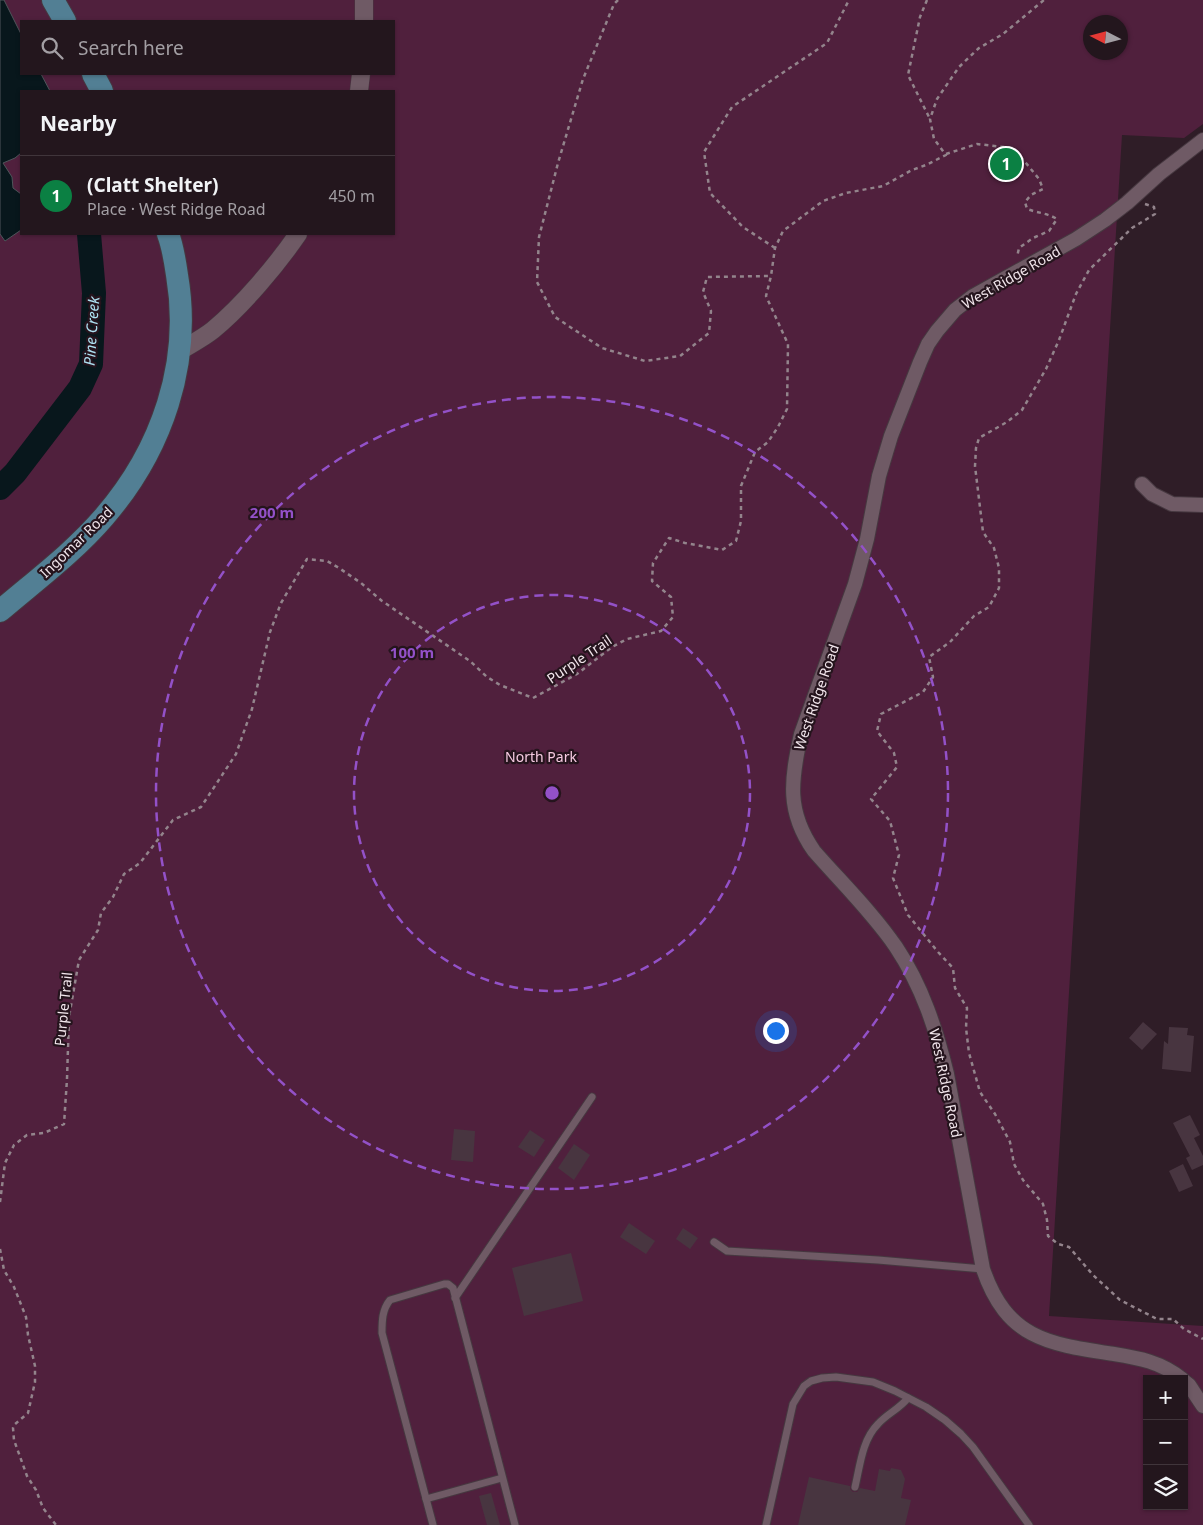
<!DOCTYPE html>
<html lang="en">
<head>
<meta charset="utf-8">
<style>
	body { margin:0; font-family:"Noto Sans",sans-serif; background:#2b1f26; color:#f1f3f6 }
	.controls { position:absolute; right:15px; bottom:15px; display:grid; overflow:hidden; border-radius:0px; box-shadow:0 1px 4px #0004 }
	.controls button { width:45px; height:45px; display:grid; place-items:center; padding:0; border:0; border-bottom:1px solid #40353b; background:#23161d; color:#f1f3f6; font:25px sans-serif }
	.compass { position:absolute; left:1083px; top:15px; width:45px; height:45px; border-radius:50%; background:#23161d; box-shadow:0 1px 4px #0004; rotate:276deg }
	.you { position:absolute; left:775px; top:1030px; width:18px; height:18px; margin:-12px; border:4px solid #fff; border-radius:50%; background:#1a73e8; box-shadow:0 0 0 8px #1a73e833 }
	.badge { display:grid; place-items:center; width:32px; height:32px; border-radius:50%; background:#0b8043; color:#fff; font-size:16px; font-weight:700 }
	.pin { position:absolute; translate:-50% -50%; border:2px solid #fff; box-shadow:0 1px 5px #0006 }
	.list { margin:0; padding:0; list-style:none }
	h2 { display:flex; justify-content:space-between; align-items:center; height:65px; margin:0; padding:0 20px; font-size:21px }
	h2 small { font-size:16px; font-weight:400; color:#a39fa4 }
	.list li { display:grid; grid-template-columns:32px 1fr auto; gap:15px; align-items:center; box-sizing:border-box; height:80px; padding:0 20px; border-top:1px solid #40353b }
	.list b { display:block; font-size:19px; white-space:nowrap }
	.list p { margin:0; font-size:16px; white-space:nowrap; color:#a39fa4 }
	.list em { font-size:16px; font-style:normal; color:#a39fa4 }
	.icon { flex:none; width:28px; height:28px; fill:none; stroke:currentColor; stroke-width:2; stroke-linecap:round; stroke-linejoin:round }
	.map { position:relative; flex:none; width:1203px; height:1525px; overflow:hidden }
	.search { position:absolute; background:#23161d; box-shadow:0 1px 4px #0004; left:20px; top:20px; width:375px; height:55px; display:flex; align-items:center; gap:12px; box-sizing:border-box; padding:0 18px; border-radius:0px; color:#a39fa4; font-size:19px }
	.panel { position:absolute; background:#23161d; box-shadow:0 1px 4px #0004; left:20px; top:90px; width:375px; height:145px; border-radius:0px }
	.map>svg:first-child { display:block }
</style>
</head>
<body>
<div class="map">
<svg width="1203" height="1525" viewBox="0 0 1203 1525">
	<rect width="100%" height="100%" fill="#2f1d27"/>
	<path fill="#50203d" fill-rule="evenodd" d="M0 0H1203V124L1184 138 1122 135 1049 1316 1203 1326V1525H0ZM21 21H394V74H21ZM1090 22H1120V52H1090ZM21 91H394V234H21ZM1147 1379H1184V1506H1147Z"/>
	<path fill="#08171c" stroke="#4e555a" d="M0 0H4L21 34V74H41L50 91H21V153L15 158 3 163 12 177 13 188 21 194V230L5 241 0 234Z"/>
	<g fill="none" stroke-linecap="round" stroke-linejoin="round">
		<path stroke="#08171c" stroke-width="24" d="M0 488 15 473 80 388 91 364 94 293 89 234"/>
	</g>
	<g fill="#483540">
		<path d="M1143 1022 1157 1034 1142 1050 1129 1038Z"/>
		<path d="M1169 1027 1188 1028 1187 1035 1194 1036 1191 1072 1162 1069 1164 1041 1168 1044Z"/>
		<path d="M1190 1115 1200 1135 1194 1138 1203 1156V1165L1192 1170 1186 1158 1190 1156 1173 1123Z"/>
		<path d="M454 1129 475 1131 473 1162 451 1160Z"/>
		<path d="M530 1130 545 1140 534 1157 518 1147Z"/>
		<path d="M574 1144 590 1155 574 1180 558 1168Z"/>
		<path d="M1183 1164 1193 1186 1179 1192 1169 1171Z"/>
		<path d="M629 1223 655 1241 646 1254 620 1237Z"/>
		<path d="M683 1228 698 1238 690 1249 676 1239Z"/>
		<path d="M571 1253 583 1301 524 1316 512 1268Z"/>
		<path d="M891 1468 901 1470 905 1479 901 1498 911 1500 905 1525H798L809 1477 850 1486V1489L853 1492H857L860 1488 875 1491 879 1469 890 1471Z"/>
		<path d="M491 1493 500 1525H487L479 1496Z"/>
	</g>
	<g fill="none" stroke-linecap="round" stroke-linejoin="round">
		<g stroke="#463840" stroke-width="9">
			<g id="service">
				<path d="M714 1242 727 1251 878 1260 983 1269"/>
				<path d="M455 1298 592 1097"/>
				<path d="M855 1487C860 1466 862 1440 878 1424 888 1413 898 1410 908 1398"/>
				<path d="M426 1499 502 1478"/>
				<path d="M433 1525 382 1333C382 1321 382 1310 390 1300L444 1284H448L453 1288 515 1525"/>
				<path d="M766 1525 793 1404 804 1386 811 1381 822 1378 836 1377 873 1382 895 1391 926 1407 945 1420 961 1434 973 1447 1029 1525"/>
			</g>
		</g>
		<g stroke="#463840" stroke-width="16">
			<g id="minor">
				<path d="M1142 484 1152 494 1172 504 1203 505"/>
				<path d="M1182 1379C1161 1362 1139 1358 1114 1354 1048 1344 1007 1339 983 1269L947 1074C936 1029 922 986 896 947 872 912 841 882 814 851 786 811 791 780 801 734L855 584 867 539 879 476 891 436 920 362 928 344 937 331 955 310 973 296 1076 239 1105 220 1127 203 1159 174 1203 140"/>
				<path d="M1184 1381 1189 1385 1203 1406"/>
			</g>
		</g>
		<g stroke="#463840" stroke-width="19">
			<g id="tertiary">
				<path d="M364 21V0"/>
				<path d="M359 91 361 74"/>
				<path d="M180 351C191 344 203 338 213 330 243 305 276 266 298 234"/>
			</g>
		</g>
		<g stroke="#463840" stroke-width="24">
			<g id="primary">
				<path d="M53 0 65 21"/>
				<path d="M93 74 102 91"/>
				<path d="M0 611C35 581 74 552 104 517 162 450 192 363 177 275 175 261 173 247 168 234"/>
			</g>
		</g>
		<g stroke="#93848c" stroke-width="2.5" stroke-dasharray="4 4" stroke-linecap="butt">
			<path d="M618 0 614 4 583 79 558 163 539 237 537 282 555 317 602 348 645 361 680 356 709 333 711 311 703 292 707 277 771 276"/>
			<path d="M927 0 920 17 908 75 930 119"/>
			<path d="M946 154 977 144 1012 148 1021 157 1039 179 1043 189 1031 195 1025 202 1027 209C1038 213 1047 213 1057 219L1049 231 1033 238 1019 248 1017 257"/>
			<path d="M1145 204 1154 207 1155 214 1132 228 1089 270 1076 294 1059 340 1046 369 1022 410 1007 422 979 438 976 448 975 466 983 532 994 548 999 568V588L989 607 974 616 950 642 929 657 933 677 923 692 881 714 877 731 894 753 897 767 871 799 890 821 899 855 893 878 908 915 938 952 953 968 955 988 967 1008 966 1028 969 1053 980 1092 995 1114 1010 1142 1014 1164 1023 1180 1043 1204 1047 1220 1048 1236 1058 1244 1069 1247 1093 1275 1120 1300 1157 1319H1173L1184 1329 1203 1339"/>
			<path d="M775 248 743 227 710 193 704 152 732 107 827 43 849 0"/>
			<path d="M0 1202 5 1163 14 1145 27 1135 44 1133 64 1124 67 1079 69 1017 79 960 98 930 101 913 113 897 124 874 140 863 173 820 201 807 236 754 252 709 270 632 281 603 307 559 327 561 339 568 361 583 382 601 470 661 487 677 500 685 533 698 577 674 612 647 627 639 661 631 673 617 671 597 652 581 653 563 669 538 685 543 722 550 736 541 741 521V486L755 452 768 442 778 427 787 409 788 344 766 296 771 276 775 248 783 231 823 201 846 193 883 186 912 170 926 165 946 155 934 139 930 119 937 99 959 67 979 48 1003 34 1044 0"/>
			<path d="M0 1249 4 1270 14 1287 26 1317 28 1335 35 1366V1382L28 1413 14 1425 13 1428 14 1440 27 1476 36 1490 43 1508 56 1525"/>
		</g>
		<use href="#service" stroke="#6f5a65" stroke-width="7"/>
		<use href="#minor" stroke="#6f5a65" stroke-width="14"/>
		<use href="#tertiary" stroke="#6f5a65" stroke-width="18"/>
		<use href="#primary" stroke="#527f94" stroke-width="22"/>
	</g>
	<g fill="none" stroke="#9351c8" stroke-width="2.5" stroke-dasharray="9 6">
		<circle cx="552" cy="793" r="198"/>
		<circle cx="552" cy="793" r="396"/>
	</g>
	<g text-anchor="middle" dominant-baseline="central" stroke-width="4.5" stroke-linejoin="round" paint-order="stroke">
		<g font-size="14" fill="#f1e5eb" stroke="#25141d">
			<text transform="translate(1011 277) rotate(-30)">West Ridge Road</text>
			<text transform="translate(76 542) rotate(-44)">Ingomar Road</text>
			<text transform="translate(579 659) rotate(-34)">Purple Trail</text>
			<text transform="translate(816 697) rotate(-71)">West Ridge Road</text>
			<text transform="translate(63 1009) rotate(-84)">Purple Trail</text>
			<text transform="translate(946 1083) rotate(78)">West Ridge Road</text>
		</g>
		<g font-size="14" fill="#f7cbe2" stroke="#25141d">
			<text x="541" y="756">North Park</text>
		</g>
		<g font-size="15" font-style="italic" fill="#aee1f2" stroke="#25141d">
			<text transform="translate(91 331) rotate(-86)">Pine Creek</text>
		</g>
	</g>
	<circle cx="552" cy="793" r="8" fill="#9351c8" stroke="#25141d" stroke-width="2.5"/>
	<g font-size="15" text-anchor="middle" font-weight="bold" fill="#9351c8" stroke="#25141d" stroke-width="4.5" stroke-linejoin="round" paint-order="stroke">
		<text x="272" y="518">200 m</text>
		<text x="412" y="658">100 m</text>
	</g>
</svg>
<div class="controls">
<button>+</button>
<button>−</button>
<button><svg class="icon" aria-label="layers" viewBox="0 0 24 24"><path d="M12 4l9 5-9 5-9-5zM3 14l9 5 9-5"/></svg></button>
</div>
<svg class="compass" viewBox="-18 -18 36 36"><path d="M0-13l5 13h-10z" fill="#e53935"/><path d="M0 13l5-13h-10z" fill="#a39fa4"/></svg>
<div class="you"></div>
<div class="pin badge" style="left:1006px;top:164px">1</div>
<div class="search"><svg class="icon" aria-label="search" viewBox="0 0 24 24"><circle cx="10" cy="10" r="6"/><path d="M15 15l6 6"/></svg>Search here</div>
<section class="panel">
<h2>Nearby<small></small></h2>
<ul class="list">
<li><span class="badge">1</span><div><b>(Clatt Shelter)</b><p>Place · West Ridge Road</p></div><em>450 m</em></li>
</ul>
</section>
</div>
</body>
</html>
